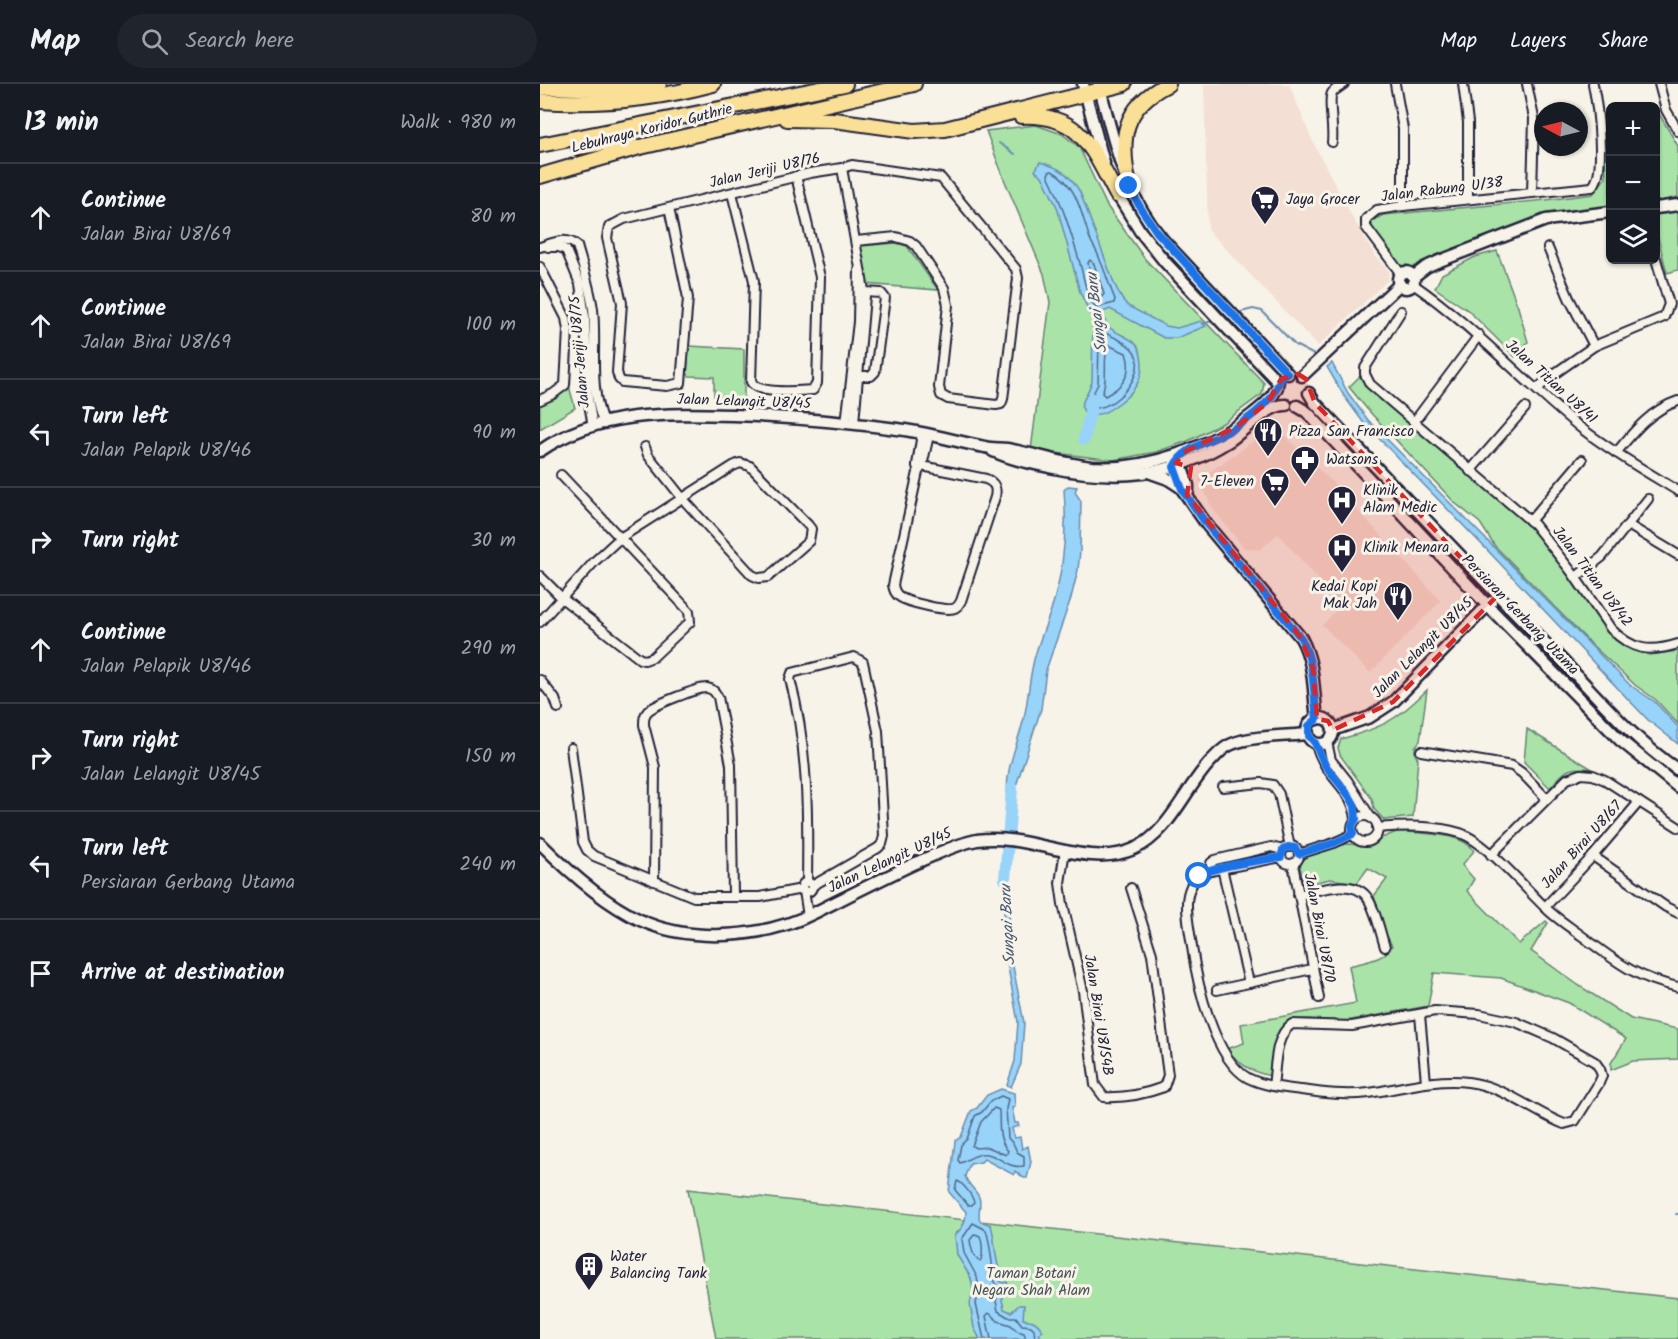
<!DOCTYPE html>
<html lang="en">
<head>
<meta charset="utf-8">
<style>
	body { margin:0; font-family:Kalam,sans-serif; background:#20242c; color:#f1f3f6 }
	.controls { position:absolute; right:18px; top:18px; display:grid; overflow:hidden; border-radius:9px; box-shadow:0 2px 4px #0004 }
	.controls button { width:54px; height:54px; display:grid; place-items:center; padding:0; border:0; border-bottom:2px solid #363941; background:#171b24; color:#f1f3f6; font:30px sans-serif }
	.compass { position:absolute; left:994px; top:18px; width:54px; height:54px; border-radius:50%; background:#171b24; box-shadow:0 2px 4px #0004; rotate:277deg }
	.stop { position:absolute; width:18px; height:18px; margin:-14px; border:4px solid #1a73e8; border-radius:50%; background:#fff }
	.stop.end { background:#1a73e8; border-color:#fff; box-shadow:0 2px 6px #0008 }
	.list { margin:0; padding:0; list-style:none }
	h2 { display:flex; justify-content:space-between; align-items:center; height:78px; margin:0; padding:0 24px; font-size:26px }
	h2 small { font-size:20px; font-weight:400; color:#9ea1a6 }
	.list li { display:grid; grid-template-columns:39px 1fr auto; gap:18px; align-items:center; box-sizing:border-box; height:108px; padding:0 24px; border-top:2px solid #363941 }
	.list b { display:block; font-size:22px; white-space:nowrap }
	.list p { margin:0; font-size:20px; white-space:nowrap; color:#9ea1a6 }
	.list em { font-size:20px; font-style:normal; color:#9ea1a6 }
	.icon { flex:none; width:33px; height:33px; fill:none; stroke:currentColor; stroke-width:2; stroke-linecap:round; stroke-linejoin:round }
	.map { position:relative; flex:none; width:1138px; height:1255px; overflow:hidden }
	header { display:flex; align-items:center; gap:36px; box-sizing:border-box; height:84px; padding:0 30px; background:#171b24; border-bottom:2px solid #363941 }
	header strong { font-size:28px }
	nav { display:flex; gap:33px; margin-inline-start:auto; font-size:21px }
	.search { width:420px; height:54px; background:#20242c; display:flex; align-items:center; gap:15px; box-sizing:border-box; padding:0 21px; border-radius:33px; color:#9ea1a6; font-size:22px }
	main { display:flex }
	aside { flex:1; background:#171b24 }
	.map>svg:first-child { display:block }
</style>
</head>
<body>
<header>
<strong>Map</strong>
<div class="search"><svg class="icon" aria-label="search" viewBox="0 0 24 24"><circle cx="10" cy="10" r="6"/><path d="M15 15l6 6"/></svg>Search here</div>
<nav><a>Map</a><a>Layers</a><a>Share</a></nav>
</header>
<main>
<aside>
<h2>13 min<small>Walk · 980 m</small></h2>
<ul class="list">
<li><svg class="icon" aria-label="ahead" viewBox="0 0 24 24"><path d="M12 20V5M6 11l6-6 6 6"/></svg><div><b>Continue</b><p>Jalan Birai U8/69</p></div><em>80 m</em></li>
<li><svg class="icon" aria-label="ahead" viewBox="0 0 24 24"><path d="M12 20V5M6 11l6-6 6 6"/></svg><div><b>Continue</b><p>Jalan Birai U8/69</p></div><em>100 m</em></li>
<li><svg class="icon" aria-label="left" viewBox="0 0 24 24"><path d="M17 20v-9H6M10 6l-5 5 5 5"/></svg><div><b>Turn left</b><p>Jalan Pelapik U8/46</p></div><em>90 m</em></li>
<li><svg class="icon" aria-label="right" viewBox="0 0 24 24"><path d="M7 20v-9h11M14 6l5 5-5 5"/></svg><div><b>Turn right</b></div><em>30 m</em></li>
<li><svg class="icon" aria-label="ahead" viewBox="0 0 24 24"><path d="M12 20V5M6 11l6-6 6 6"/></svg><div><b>Continue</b><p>Jalan Pelapik U8/46</p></div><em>290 m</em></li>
<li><svg class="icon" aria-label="right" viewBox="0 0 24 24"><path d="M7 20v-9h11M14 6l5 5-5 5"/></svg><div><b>Turn right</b><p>Jalan Lelangit U8/45</p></div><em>150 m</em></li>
<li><svg class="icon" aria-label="left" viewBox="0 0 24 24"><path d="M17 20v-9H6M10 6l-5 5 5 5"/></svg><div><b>Turn left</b><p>Persiaran Gerbang Utama</p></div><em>240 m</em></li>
<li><svg class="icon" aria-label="arrive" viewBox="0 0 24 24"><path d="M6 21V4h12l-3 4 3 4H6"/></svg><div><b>Arrive at destination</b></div></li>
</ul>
</aside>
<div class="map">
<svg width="1138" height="1255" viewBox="0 0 1138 1255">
	<rect width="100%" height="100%" fill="#f7f3e8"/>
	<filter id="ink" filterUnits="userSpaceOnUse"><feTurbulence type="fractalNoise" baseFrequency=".0167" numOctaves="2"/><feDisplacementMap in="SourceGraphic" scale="12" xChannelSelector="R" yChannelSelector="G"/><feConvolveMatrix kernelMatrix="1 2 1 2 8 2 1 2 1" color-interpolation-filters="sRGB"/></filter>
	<g filter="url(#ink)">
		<g fill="#f3dfd3">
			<path d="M664 0H749L772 56 811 131 836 173 849 187 848 196 778 262 668 146Z"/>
			<path d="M735 342 793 399 901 517 830 589 782 541 801 521 738 450 720 466 704 464 672 424 659 395Z"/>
		</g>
		<g fill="#a9e3a8" stroke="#668272" stroke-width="1.5">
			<path d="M1116 28H1118L1138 62V113L1116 118Z"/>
			<path d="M1070 35V124L994 135 968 147 899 171 880 181 869 184 859 181 832 145V137L843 131 1006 116 1053 110 1066 93 1063 37Z"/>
			<path d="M496 41 522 50 539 63 567 122 605 175 724 299 722 310 683 339 648 357 616 368 573 376 491 366 510 218 504 190 464 95 446 47Z"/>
			<path d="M1138 126V186L1127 189 1116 146V130Z"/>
			<path d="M356 159 367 162 398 206 325 200 320 162Z"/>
			<path d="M957 167 978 223 988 258 975 273 929 227 895 204 902 190 935 173Z"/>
			<path d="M149 262 204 265V315L174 313V293L149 292 147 289Z"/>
			<path d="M820 292 919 381 993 444 1008 460 1069 546 1086 562 1109 571 1138 567V640L1116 616 1095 601 1051 560 954 461 940 439 915 419 827 325 809 303Z"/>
			<path d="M29 302 35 324 0 345V319L5 318Z"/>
			<path d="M887 606 880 657 875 663V670L878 675 873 733 844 736 834 725 832 715 800 671 798 664 801 655C842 644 857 636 887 606Z"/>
			<path d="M987 645 1052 685C1028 682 1025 686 1010 704L984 678Z"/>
			<path d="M859 747C879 750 923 748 934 767L922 781 934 795 927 807 979 860 1006 837 1008 839 991 867 1038 901 1091 935 1138 945V975L1093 977 1071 986V979L1086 955 1029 919 961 894 894 889 888 922 806 937 766 935 750 936 739 947 731 992C710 988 700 980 686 965L704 959 701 940 816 919 809 882C823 878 845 876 852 862L843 844 834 812 847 795 828 784 817 799 790 795 764 801 760 783 764 773 806 760 824 761Z"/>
			<path d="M148 1105 426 1136 421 1145 415 1151 418 1171 431 1194 433 1202 440 1137 1138 1214V1255H176Z"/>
		</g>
		<g fill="#98d3f9" stroke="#698cad" stroke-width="1.5">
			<path d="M500 78C520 84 529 89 540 108L574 199 582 215 588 222 626 242 637 244 661 237 666 242 637 254H624L570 225 563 228C564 249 583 248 595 259 598 262 600 267 601 272 606 294 593 310 575 322 564 330 558 332 545 329L541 322 552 298 553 236 540 208 517 123 502 92 495 87Z"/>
			<path d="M792 279 808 309 828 336 1090 601 1115 618 1138 643V660L1108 636 1086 613 951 470 823 338 804 312 787 283Z"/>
			<path d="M528 402 537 403 535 408 541 417 540 467 538 486 531 514 506 586 501 625 476 702 473 718H468C464 685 476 666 484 634 488 616 489 598 493 580 497 560 507 540 513 520 524 484 527 443 524 406Z"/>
			<path d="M463 780H468L470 867 484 939 481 980 471 1003 467 1001 475 977 478 938 465 867Z"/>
			<path d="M461 1005 474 1009 475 1023 472 1024 475 1039H478L479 1042 472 1044 474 1054 480 1053 482 1065 488 1062 491 1078 487 1094H484L475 1087 474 1091 444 1075 441 1078 430 1080 425 1092C428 1101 435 1105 439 1113 442 1121 437 1129 440 1137L451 1141C456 1158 454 1175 461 1190L458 1195 463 1199 467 1198 468 1201 462 1216 464 1225 471 1228 479 1221H484L483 1235C494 1236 497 1238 503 1247L499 1250 502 1255H440L434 1244 430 1220 433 1206 431 1194 417 1171 415 1151C423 1144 426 1138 426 1128L409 1108 415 1057 421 1053 431 1027 437 1024 447 1011Z"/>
		</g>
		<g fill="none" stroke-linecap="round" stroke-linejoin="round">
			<g stroke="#516987" stroke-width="1.5">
				<path d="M509 88 512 87C538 101 541 130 550 155 553 162 558 168 560 176 566 189 569 202 575 215L574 219 556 224C545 210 544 193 539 176 530 146 522 119 508 91Z"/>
				<path d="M550 176 554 180 564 210 561 214 558 213 553 203 548 179Z"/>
				<path d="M562 248C570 251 584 257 591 264 613 285 573 331 549 323L547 321 558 300 559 256Z"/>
				<path d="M568 261 586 269C593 289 583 303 565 312L562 309C569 293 562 276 568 261Z"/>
				<path d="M461 1012 468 1015 466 1025 468 1054 474 1061 477 1068 484 1072V1082C467 1085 462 1073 447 1070 437 1068 427 1077 420 1079L418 1076 421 1061 427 1055 435 1032 442 1028 451 1017Z"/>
				<path d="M454 1024 459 1026C460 1042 457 1054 468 1067L466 1071 448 1063 436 1064 432 1062 441 1038Z"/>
				<path d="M417 1097C423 1099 432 1111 434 1118L432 1121H428L415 1106Z"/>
				<path d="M435 1150 440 1152C442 1157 444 1173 440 1177 433 1174 431 1164 430 1156Z"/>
				<path d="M444 1255 436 1220 439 1206 437 1193 424 1169 422 1155 433 1139 446 1146C449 1154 454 1188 453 1196L459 1205 456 1217 458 1227 468 1233H476L482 1241 491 1242 494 1245 495 1255"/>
				<path d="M451 1255 446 1232 449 1229 458 1237 471 1241 477 1247 484 1249 486 1255"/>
			</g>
			<g stroke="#698cad" stroke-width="2">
				<path d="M459 59 475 70"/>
				<path d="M697 229 713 225 722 227 755 261 778 273"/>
				<path d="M663 240 674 236"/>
				<path d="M1136 1130H1138"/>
			</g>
			<g stroke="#98d3f9" stroke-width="12">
				<path d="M544 355 553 315"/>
				<path d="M465 795 472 704"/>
			</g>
			<g stroke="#22223b" stroke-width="12">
				<g id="street">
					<path d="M855 0 863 45V122"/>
					<path d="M923 0 928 38V115"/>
					<path d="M987 0 994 34 992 109"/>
					<path d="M1119 0 1126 26 1138 47"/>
					<path d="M792 58C794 46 788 16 792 9 795 5 800 3 804 0"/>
					<path d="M302 84 325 212 314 339"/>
					<path d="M192 109 214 197 211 298C219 311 258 307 273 306L277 299 280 193 256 92"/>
					<path d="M129 124 148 214 141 299 127 302 82 298 79 295 77 288 82 219 67 154 69 143 84 135 270 89 302 84 312 81 401 94 476 185 478 194 463 315 461 320 456 321 408 315 401 311 399 303 408 221 404 204 376 162 370 157 356 153 316 157"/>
					<path d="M0 163C13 159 26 152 37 162 43 183 50 204 53 225 57 263 48 304 64 340"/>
					<path d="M8 163H19L26 166 40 200 45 233 48 314 53 343"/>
					<path d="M1008 164 1029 214 1054 262"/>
					<path d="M0 183 26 234 28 246 25 301 13 310 0 316"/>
					<path d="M861 190 826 143V135L837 126 863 122 1052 103C1067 90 1057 20 1053 0"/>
					<path d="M873 200C934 242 983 298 1041 344 1072 368 1105 387 1138 407"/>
					<path d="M861 227 825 284V290L830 300 994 440 1031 487 1071 545C1092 566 1109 569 1138 560"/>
					<path d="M318 292H331L335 288 345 214 341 209 325 208"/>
					<path d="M997 305 1014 290 1054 262 1124 233 1129 220 1116 175"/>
					<path d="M874 338 939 251"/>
					<path d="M306 339 318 238 319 186"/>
					<path d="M1076 369C1094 347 1111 326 1138 317"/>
					<path d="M377 381 382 382 446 395C455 399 457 404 455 413L421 517C419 520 419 522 415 524 407 528 367 518 360 513 355 510 354 506 353 501L378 388 382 382 389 351"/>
					<path d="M378 386 377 381 382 349"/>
					<path d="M930 387 985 324"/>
					<path d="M990 437 1042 376"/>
					<path d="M1088 441 1138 471"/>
					<path d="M0 492 23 515 100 575 105 576 113 573 150 538 149 527 21 391"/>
					<path d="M1036 493 1062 473 1108 415"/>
					<path d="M0 538 55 477 80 454 193 382 200 379 210 382 268 441 271 445 269 457 228 493 219 494 212 491 143 415 108 371 105 363"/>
					<path d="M0 596 15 615 18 624"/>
					<path d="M787 658 791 676 807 696 831 734"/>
					<path d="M775 659C778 667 781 674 785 681 798 702 813 710 816 735"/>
					<path d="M31 664 43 758 47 766 54 772 154 813H220L262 805"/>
					<path d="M881 667 972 682 982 689 1007 715"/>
					<path d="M683 703 721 699 733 701 739 710 750 763"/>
					<circle cx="825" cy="745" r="13"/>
					<path d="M837 744C864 742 894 741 920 749 947 758 987 807 1009 827 1019 836 1031 844 1042 852 1077 878 1094 893 1138 903"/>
					<circle cx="750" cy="771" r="9"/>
					<path d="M525 766 520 799 523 820 543 907 555 1001 564 1013C585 1014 605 1010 624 1003L628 991 612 870 591 804"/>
					<path d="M759 770 794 759 813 750"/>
					<path d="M951 771 1027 695 1041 690 1053 691 1065 696 1138 743"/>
					<path d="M1053 772 1126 823 1138 829"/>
					<path d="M753 780 779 914"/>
					<path d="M682 784 709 899"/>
					<path d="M671 787V779L675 776 731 763 743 766"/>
					<path d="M114 797 115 683 104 641C104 635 104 631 108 627 114 621 159 603 167 604 173 605 175 608 178 613L191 681 193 811"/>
					<circle cx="267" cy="803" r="5"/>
					<path d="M267 798C268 729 268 662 250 595L252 589 314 573 323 578 338 647 344 752 342 760 338 764 272 802"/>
					<path d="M264 807 268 832"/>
					<path d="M758 811C777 807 812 793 827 813 836 826 840 848 845 863"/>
					<path d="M1005 823 1053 772 1099 718"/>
					<path d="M677 906 772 885"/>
					<path d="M880 931 886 998"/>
					<path d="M733 1002C736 983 734 952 752 940L812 942 895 927 939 930 976 938 1013 954 1055 978 1060 985 1062 992 1059 999 1035 1037 1024 1040C991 1027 966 1003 928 998 894 994 863 1004 829 1009 806 1012 783 1009 761 1006 743 1004 724 1002 708 994 674 975 657 899 652 863 649 838 637 803 665 788L741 773"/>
				</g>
			</g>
			<g stroke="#22223b" stroke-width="15">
				<g id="secondary">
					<path d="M543 0 564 79"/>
					<path d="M559 0C574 57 583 109 623 156L748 290"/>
					<path d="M574 105 600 147 625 178 738 298"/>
					<path d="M1116 124 1138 121"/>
					<circle cx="866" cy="196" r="8"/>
					<path d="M873 193 886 183 897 178 1006 136 1070 128"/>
					<path d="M762 292 860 200"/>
					<path d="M769 309 775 319C856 404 936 490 1019 573 1058 613 1092 655 1138 686"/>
					<path d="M757 322 767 328 948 522 1080 656 1138 703"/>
					<path d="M0 367C57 327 127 329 193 331 251 333 308 338 365 346 392 350 418 358 445 363 452 365 460 364 467 365 496 370 523 380 552 383 605 387 672 363 713 330 723 322 732 315 737 303"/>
					<path d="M453 367C470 375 490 379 509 383 575 397 631 394 689 357 704 347 729 320 746 321"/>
					<path d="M638 377 634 383 642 405 667 441 761 554C775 580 773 606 777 635"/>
					<path d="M635 378 641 380 648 401V408"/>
					<path d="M611 389 628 395 642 404"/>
					<circle cx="780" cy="647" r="13"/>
					<path d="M793 646 830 633 853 618 951 518"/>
					<path d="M0 759C27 786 65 820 100 836 152 860 226 854 276 828 310 811 343 794 378 778 397 770 416 760 437 756 488 748 546 786 594 765 630 749 645 704 671 677 677 671 683 663 692 660 710 652 747 652 768 650"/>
				</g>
			</g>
			<g stroke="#22223b" stroke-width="18">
				<g id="highway">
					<path d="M0 3 76 5 119 0"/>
					<path d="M0 17C57 21 117 15 173 0"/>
					<path d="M481 32C542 29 552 66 577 111"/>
					<path d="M247 35 294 36 374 47 405 45 584 0"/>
					<path d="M0 61 305 0"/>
					<path d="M39 63 63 59 91 63"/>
					<path d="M0 92 96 64 374 0"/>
					<path d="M589 102C579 55 582 23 628 0"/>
				</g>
			</g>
			<use href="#street" stroke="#f7f3e8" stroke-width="8"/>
			<use href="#secondary" stroke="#f7f3e8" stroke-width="10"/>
			<use href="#highway" stroke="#fadf96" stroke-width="14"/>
		</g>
	</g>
	<g fill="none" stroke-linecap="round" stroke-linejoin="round" filter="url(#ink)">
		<path stroke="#1a73e8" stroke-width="8" d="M589 102 600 123 617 148 748 290C736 296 738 307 729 316 720 326 708 335 696 343 677 356 644 361 634 383L642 405 667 441 761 554C775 580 773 606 777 635L769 642V652L775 659 785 681 810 713 815 722 816 735 812 741 813 750 794 759 759 770 755 764 748 763 743 766 741 773C719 777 677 781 659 792"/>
	</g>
	<path fill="#d62828" fill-opacity="0.2" stroke="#d62828" stroke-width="4.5" stroke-dasharray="12 8" stroke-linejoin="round" d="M758 290 766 295 775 319 957 512 853 618 793 646 788 637 777 635 773 585 761 554 647 411 651 383 636 379 646 367 696 343 728 318 741 295Z"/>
	<defs>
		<g id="supermarket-pin" transform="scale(1.5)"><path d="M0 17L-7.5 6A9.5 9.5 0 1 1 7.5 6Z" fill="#22223b" stroke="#f7f3e8"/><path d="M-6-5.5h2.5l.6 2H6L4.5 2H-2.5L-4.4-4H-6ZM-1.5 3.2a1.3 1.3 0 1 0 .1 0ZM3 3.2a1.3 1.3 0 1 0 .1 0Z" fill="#fff"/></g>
		<g id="restaurant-pin" transform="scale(1.5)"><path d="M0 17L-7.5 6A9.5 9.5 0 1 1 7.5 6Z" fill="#22223b" stroke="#f7f3e8"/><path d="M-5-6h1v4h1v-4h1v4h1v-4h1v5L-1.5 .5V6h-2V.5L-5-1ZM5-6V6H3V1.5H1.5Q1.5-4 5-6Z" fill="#fff"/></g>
		<g id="pharmacy-pin" transform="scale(1.5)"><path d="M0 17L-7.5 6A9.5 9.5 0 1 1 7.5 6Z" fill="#22223b" stroke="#f7f3e8"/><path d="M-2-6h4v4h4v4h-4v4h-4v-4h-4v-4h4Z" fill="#fff"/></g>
		<g id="hospital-pin" transform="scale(1.5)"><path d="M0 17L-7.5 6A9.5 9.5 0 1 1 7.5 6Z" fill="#22223b" stroke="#f7f3e8"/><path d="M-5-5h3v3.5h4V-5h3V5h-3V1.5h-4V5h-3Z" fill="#fff"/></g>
		<g id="building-pin" transform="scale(1.5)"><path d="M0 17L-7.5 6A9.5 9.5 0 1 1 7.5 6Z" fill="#22223b" stroke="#f7f3e8"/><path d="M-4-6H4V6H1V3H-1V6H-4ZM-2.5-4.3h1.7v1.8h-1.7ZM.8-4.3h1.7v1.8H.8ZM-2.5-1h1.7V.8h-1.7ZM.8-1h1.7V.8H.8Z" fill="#fff"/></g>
	</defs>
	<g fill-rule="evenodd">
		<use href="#supermarket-pin" x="725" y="116"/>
		<use href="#restaurant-pin" x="728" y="348"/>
		<use href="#pharmacy-pin" x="765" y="376"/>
		<use href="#supermarket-pin" x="735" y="398"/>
		<use href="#hospital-pin" x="802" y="416"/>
		<use href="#hospital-pin" x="802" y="464"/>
		<use href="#restaurant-pin" x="858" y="512"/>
		<use href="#building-pin" x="49" y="1182"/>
	</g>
	<g text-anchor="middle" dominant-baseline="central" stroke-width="6" stroke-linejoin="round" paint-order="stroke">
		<g font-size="15" fill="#22223b" stroke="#f7f3e8">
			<text transform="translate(112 45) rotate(-14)">Lebuhraya Koridor Guthrie</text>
			<text transform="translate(225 87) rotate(-13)">Jalan Jeriji U8/76</text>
			<text transform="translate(902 106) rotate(-7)">Jalan Rabung U/38</text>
			<text transform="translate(40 268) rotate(-95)">Jalan Jeriji U8/75</text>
			<text transform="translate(1011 298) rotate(42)">Jalan Titian U8/41</text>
			<text transform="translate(204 318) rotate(2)">Jalan Lelangit U8/45</text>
			<text transform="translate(1052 493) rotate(53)">Jalan Titian U8/42</text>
			<text transform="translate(980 531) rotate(46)">Persiaran Gerbang Utama</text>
			<text transform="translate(883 564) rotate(-45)">Jalan Lelangit U8/45</text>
			<text transform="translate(1042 761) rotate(-48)">Jalan Birai U8/67</text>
			<text transform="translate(350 777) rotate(-25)">Jalan Lelangit U8/45</text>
			<text transform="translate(779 844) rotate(79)">Jalan Birai U8/70</text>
			<text transform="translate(558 931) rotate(81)">Jalan Birai U8/54B</text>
		</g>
		<g font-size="15" fill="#22223b" stroke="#f7f3e8" text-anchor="start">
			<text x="746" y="116">Jaya Grocer</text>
			<text x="749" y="348">Pizza San Francisco</text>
			<text x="786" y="376">Watsons</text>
			<text x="714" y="398" text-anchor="end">7-Eleven</text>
			<text x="823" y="407">Klinik<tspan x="823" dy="17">Alam Medic</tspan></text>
			<text x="823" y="464">Klinik Menara</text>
			<text x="837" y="503" text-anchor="end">Kedai Kopi<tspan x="837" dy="17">Mak Jah</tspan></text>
			<text x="70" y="1173">Water<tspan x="70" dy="17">Balancing Tank</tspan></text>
		</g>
		<g font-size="15" fill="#445256" stroke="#f7f3e8">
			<text x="491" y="1190">Taman Botani<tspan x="491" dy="17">Negara Shah Alam</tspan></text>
		</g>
		<g font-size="16" font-style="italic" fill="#455774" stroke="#f7f3e8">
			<text transform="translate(557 229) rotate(-97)">Sungai Baru</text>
			<text transform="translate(468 841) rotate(-93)">Sungai Baru</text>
		</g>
	</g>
</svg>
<div class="controls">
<button>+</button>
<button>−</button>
<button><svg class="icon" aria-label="layers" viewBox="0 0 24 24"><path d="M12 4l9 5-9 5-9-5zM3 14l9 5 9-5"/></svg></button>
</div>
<svg class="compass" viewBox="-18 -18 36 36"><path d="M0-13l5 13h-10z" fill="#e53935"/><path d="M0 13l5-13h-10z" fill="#9ea1a6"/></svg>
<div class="stop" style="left:659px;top:792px"></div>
<div class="stop end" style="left:589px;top:102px"></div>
</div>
</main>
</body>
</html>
